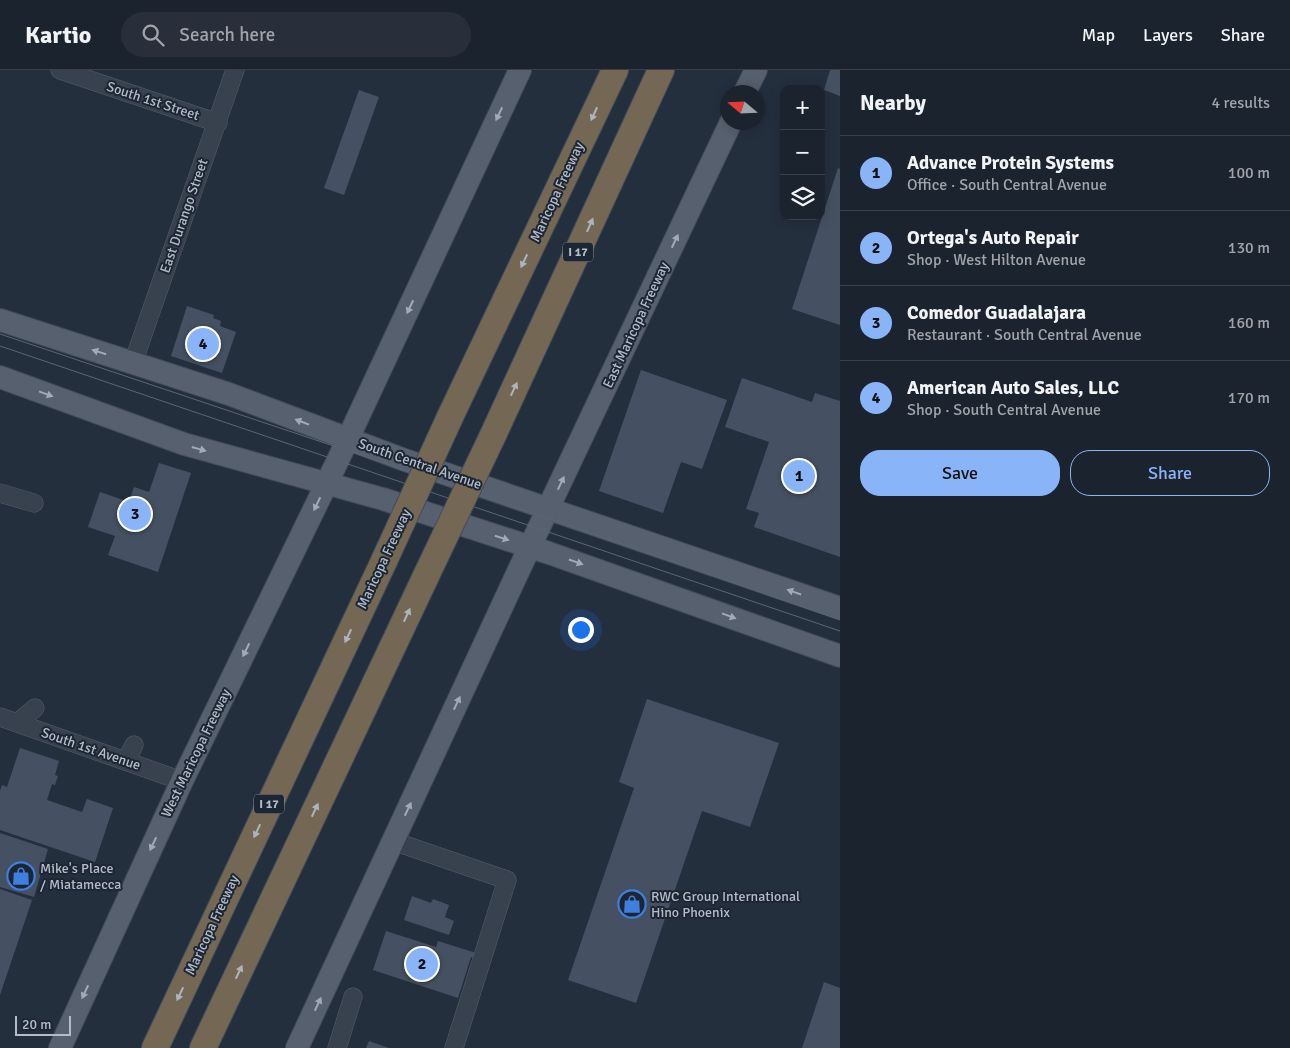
<!DOCTYPE html>
<html lang="en">
<head>
<meta charset="utf-8">
<style>
	body { margin:0; font-family:Signika,sans-serif; background:#282f3a; color:#f1f3f6 }
	.controls { position:absolute; right:15px; top:15px; display:grid; overflow:hidden; border-radius:10px; box-shadow:0 2px 12px #0003 }
	.controls button { width:45px; height:45px; display:grid; place-items:center; padding:0; border:0; border-bottom:1px solid #39404a; background:#1b232e; color:#f1f3f6; font:25px sans-serif }
	.compass { position:absolute; left:720px; top:15px; width:45px; height:45px; border-radius:50%; background:#1b232e; box-shadow:0 2px 12px #0003; rotate:289deg }
	.scale { position:absolute; left:15px; bottom:12px; width:56px; box-sizing:border-box; padding-left:5px; border:2px solid #b4bcc9; border-top:0; font-size:14px; line-height:18px; white-space:nowrap; color:#b4bcc9; -webkit-text-stroke:4px #1d2633; paint-order:stroke }
	.you { position:absolute; left:580px; top:559px; width:18px; height:18px; margin:-12px; border:4px solid #fff; border-radius:50%; background:#1a73e8; box-shadow:0 0 0 8px #1a73e833 }
	.badge { display:grid; place-items:center; width:32px; height:32px; border-radius:50%; background:#8ab4f8; color:#111; font-size:16px; font-weight:700 }
	.pin { position:absolute; translate:-50% -50%; border:2px solid #fff; box-shadow:0 1px 5px #0006 }
	.list { margin:0; padding:0; list-style:none }
	h2 { display:flex; justify-content:space-between; align-items:center; height:65px; margin:0; padding:0 20px; font-size:21px }
	h2 small { font-size:16px; font-weight:400; color:#a0a4aa }
	.list li { display:grid; grid-template-columns:32px 1fr auto; gap:15px; align-items:center; box-sizing:border-box; height:75px; padding:0 20px; border-top:1px solid #39404a }
	.list b { display:block; font-size:19px; white-space:nowrap }
	.list p { margin:0; font-size:16px; white-space:nowrap; color:#a0a4aa }
	.list em { font-size:16px; font-style:normal; color:#a0a4aa }
	.actions { display:flex; gap:10px; padding:15px 20px }
	.actions a { flex:1; padding:11px 0; border:1px solid #8ab4f8; border-radius:20px; text-align:center; font-size:18px; color:#8ab4f8 }
	.actions .main { background:#8ab4f8; color:#111 }
	.icon { flex:none; width:28px; height:28px; fill:none; stroke:currentColor; stroke-width:2; stroke-linecap:round; stroke-linejoin:round }
	.map { position:relative; flex:none; width:840px; height:978px; overflow:hidden }
	header { display:flex; align-items:center; gap:30px; box-sizing:border-box; height:70px; padding:0 25px; background:#1b232e; border-bottom:1px solid #39404a }
	header strong { font-size:24px }
	nav { display:flex; gap:28px; margin-inline-start:auto; font-size:18px }
	.search { width:350px; height:45px; background:#282f3a; display:flex; align-items:center; gap:12px; box-sizing:border-box; padding:0 18px; border-radius:28px; color:#a0a4aa; font-size:19px }
	main { display:flex }
	aside { flex:1; background:#1b232e }
	.map>svg:first-child { display:block }
</style>
</head>
<body>
<header>
<strong>Kartio</strong>
<div class="search"><svg class="icon" aria-label="search" viewBox="0 0 24 24"><circle cx="10" cy="10" r="6"/><path d="M15 15l6 6"/></svg>Search here</div>
<nav><a>Map</a><a>Layers</a><a>Share</a></nav>
</header>
<main>
<div class="map">
<svg width="840" height="978" viewBox="0 0 840 978">
	<rect width="100%" height="100%" fill="#242f3e"/>
	<g fill="#455162">
		<path d="M830 0H840V26L824 20Z"/>
		<path d="M359 20 379 27 344 125 324 118Z"/>
		<path d="M838 98 840 99V255L792 239Z"/>
		<path d="M187 236 214 245 213 248 221 251 220 256 236 262 222 303 171 286Z"/>
		<path d="M641 300 727 330 702 399 681 392 663 443 599 421Z"/>
		<path d="M742 308 812 332 815 323 840 331V487L754 457 759 443 746 439 769 372 725 357Z"/>
		<path d="M159 393 191 403 158 502 108 485 115 466 88 457 100 422 129 432 134 417 149 422Z"/>
		<path d="M647 629 779 673 750 757 702 741 636 933 568 910 634 718 619 712Z"/>
		<path d="M20 678 59 691 55 705 58 706 55 715 52 714 47 730 82 742 87 729 113 738 95 792 0 760V721L2 715 7 717Z"/>
		<path d="M0 763 48 779 34 827 0 817Z"/>
		<path d="M0 819 32 830 0 925Z"/>
		<path d="M412 826 431 833 433 829 449 835 445 847 454 851 449 865 404 850Z"/>
		<path d="M386 861 436 877 438 871 476 883 475 888 471 887 458 928 373 900Z"/>
		<path d="M824 912 840 918V978H802Z"/>
		<path d="M369 971 389 978H366Z"/>
	</g>
	<g fill="none" stroke-linecap="round" stroke-linejoin="round">
		<g stroke="#565f6c" stroke-width="19">
			<g id="minor">
				<path d="M60 0 218 53"/>
				<path d="M133 293 235 0"/>
				<path d="M0 423 34 433"/>
				<path d="M0 647 182 711"/>
				<path d="M17 653 35 638"/>
				<path d="M126 691 134 675"/>
				<path d="M393 771 507 810 454 978"/>
				<path d="M337 978 353 927"/>
			</g>
		</g>
		<g stroke="#414a57" stroke-width="24">
			<g id="major">
				<path d="M745 22 756 0"/>
				<path d="M0 250 229 324 402 389 840 538"/>
				<path d="M0 307 184 374 383 429 549 483 840 586"/>
				<path d="M60 978 182 711 338 390 520 0"/>
				<path d="M297 978 517 504 731 52"/>
			</g>
		</g>
		<g stroke="#434c59" stroke-width="28">
			<g id="highway">
				<path d="M450 347 615 0"/>
				<path d="M494 363 661 0"/>
				<path d="M155 978 384 491"/>
				<path d="M203 978 426 506"/>
			</g>
		</g>
		<use href="#minor" stroke="#38414e" stroke-width="18"/>
		<use href="#major" stroke="#56606e" stroke-width="22"/>
		<use href="#highway" stroke="#746855" stroke-width="26"/>
		<g stroke="#5a6575" stroke-width="1">
			<path d="M0 264 545 447 840 550"/>
			<path d="M0 276 840 561"/>
		</g>
		<g stroke="#434c59" stroke-width="28" stroke-linecap="butt">
			<g id="highway-bridge">
				<path d="M384 491 450 347"/>
				<path d="M426 506 494 363"/>
			</g>
		</g>
		<use href="#highway-bridge" stroke="#746855" stroke-width="26"/>
	</g>
	<defs><path id="oneway-solid" d="M-6-.8H1V-3.2L6.5 0L1 3.2V.8H-6Z" transform="scale(1.25)"/></defs>
	<g fill="#a1aab7">
		<use href="#oneway-solid" transform="translate(499 44) rotate(115)"/>
		<use href="#oneway-solid" transform="translate(675 171) rotate(-65)"/>
		<use href="#oneway-solid" transform="translate(410 237) rotate(115)"/>
		<use href="#oneway-solid" transform="translate(99 282) rotate(-162)"/>
		<use href="#oneway-solid" transform="translate(46 324) rotate(20)"/>
		<use href="#oneway-solid" transform="translate(302 352) rotate(-159)"/>
		<use href="#oneway-solid" transform="translate(199 379) rotate(16)"/>
		<use href="#oneway-solid" transform="translate(561 413) rotate(-65)"/>
		<use href="#oneway-solid" transform="translate(317 434) rotate(116)"/>
		<use href="#oneway-solid" transform="translate(502 468) rotate(18)"/>
		<use href="#oneway-solid" transform="translate(576 492) rotate(19)"/>
		<use href="#oneway-solid" transform="translate(794 522) rotate(-161)"/>
		<use href="#oneway-solid" transform="translate(729 546) rotate(20)"/>
		<use href="#oneway-solid" transform="translate(246 580) rotate(116)"/>
		<use href="#oneway-solid" transform="translate(457 633) rotate(-65)"/>
		<use href="#oneway-solid" transform="translate(408 739) rotate(-65)"/>
		<use href="#oneway-solid" transform="translate(153 774) rotate(115)"/>
		<use href="#oneway-solid" transform="translate(85 922) rotate(115)"/>
		<use href="#oneway-solid" transform="translate(318 934) rotate(-65)"/>
	</g>
	<g fill="#aeb4bd">
		<use href="#oneway-solid" transform="translate(594 44) rotate(115)"/>
		<use href="#oneway-solid" transform="translate(590 155) rotate(-66)"/>
		<use href="#oneway-solid" transform="translate(524 191) rotate(115)"/>
		<use href="#oneway-solid" transform="translate(514 319) rotate(-65)"/>
		<use href="#oneway-solid" transform="translate(407 545) rotate(-65)"/>
		<use href="#oneway-solid" transform="translate(348 566) rotate(115)"/>
		<use href="#oneway-solid" transform="translate(315 740) rotate(-65)"/>
		<use href="#oneway-solid" transform="translate(257 761) rotate(115)"/>
		<use href="#oneway-solid" transform="translate(239 902) rotate(-65)"/>
		<use href="#oneway-solid" transform="translate(180 924) rotate(115)"/>
	</g>
	<defs>
		<g id="shop-ring" transform="scale(1.4375)"><circle r="9.5" fill="#1d2633" stroke="#3f7fe0" stroke-width="1.5"/><path d="M-5-2.5h2.3a2.7 3.5 0 0 1 5.4 0H5L5.5 6h-11ZM-1.5-2.5h3a1.5 2.3 0 0 0-3 0Z" fill="#3f7fe0"/></g>
	</defs>
	<g fill-rule="evenodd">
		<use href="#shop-ring" x="21" y="806"/>
		<use href="#shop-ring" x="632" y="834"/>
	</g>
	<g text-anchor="middle" dominant-baseline="central" stroke-width="4" stroke-linejoin="round" paint-order="stroke">
		<g fill="#1d2633" stroke="#878f9c" stroke-width="1">
			<rect x="563" y="172.5" width="30" height="19" rx="4"/>
			<rect x="254" y="724.5" width="30" height="19" rx="4"/>
		</g>
		<g font-size="12" font-weight="bold" fill="#b4bcc9">
			<text x="578" y="182">I 17</text>
			<text x="269" y="734">I 17</text>
		</g>
		<g font-size="14" fill="#b4bcc9" stroke="#1d2633">
			<text transform="translate(153 31) rotate(18)">South 1st Street</text>
			<text transform="translate(557 122) rotate(-65)">Maricopa Freeway</text>
			<text transform="translate(184 146) rotate(-71)">East Durango Street</text>
			<text transform="translate(636 255) rotate(-65)">East Maricopa Freeway</text>
			<text transform="translate(420 394) rotate(19)">South Central Avenue</text>
			<text transform="translate(384 489) rotate(-65)">Maricopa Freeway</text>
			<text transform="translate(91 679) rotate(19)">South 1st Avenue</text>
			<text transform="translate(196 683) rotate(-64)">West Maricopa Freeway</text>
			<text transform="translate(212 855) rotate(-65)">Maricopa Freeway</text>
		</g>
		<g font-size="14" fill="#b4bcc9" stroke="#1d2633" text-anchor="start">
			<text x="40" y="798">Mike's Place<tspan x="40" dy="16">/ Miatamecca</tspan></text>
			<text x="651" y="826">RWC Group International<tspan x="651" dy="16">Hino Phoenix</tspan></text>
		</g>
	</g>
</svg>
<div class="controls">
<button>+</button>
<button>−</button>
<button><svg class="icon" aria-label="layers" viewBox="0 0 24 24"><path d="M12 4l9 5-9 5-9-5zM3 14l9 5 9-5"/></svg></button>
</div>
<svg class="compass" viewBox="-18 -18 36 36"><path d="M0-13l5 13h-10z" fill="#e53935"/><path d="M0 13l5-13h-10z" fill="#a0a4aa"/></svg>
<div class="scale">20 m</div>
<div class="you"></div>
<div class="pin badge" style="left:799px;top:406px">1</div>
<div class="pin badge" style="left:422px;top:894px">2</div>
<div class="pin badge" style="left:135px;top:444px">3</div>
<div class="pin badge" style="left:203px;top:274px">4</div>
</div>
<aside>
<h2>Nearby<small>4 results</small></h2>
<ul class="list">
<li><span class="badge">1</span><div><b>Advance Protein Systems</b><p>Office · South Central Avenue</p></div><em>100 m</em></li>
<li><span class="badge">2</span><div><b>Ortega's Auto Repair</b><p>Shop · West Hilton Avenue</p></div><em>130 m</em></li>
<li><span class="badge">3</span><div><b>Comedor Guadalajara</b><p>Restaurant · South Central Avenue</p></div><em>160 m</em></li>
<li><span class="badge">4</span><div><b>American Auto Sales, LLC</b><p>Shop · South Central Avenue</p></div><em>170 m</em></li>
</ul>
<div class="actions"><a class="main">Save</a><a>Share</a></div>
</aside>
</main>
</body>
</html>
